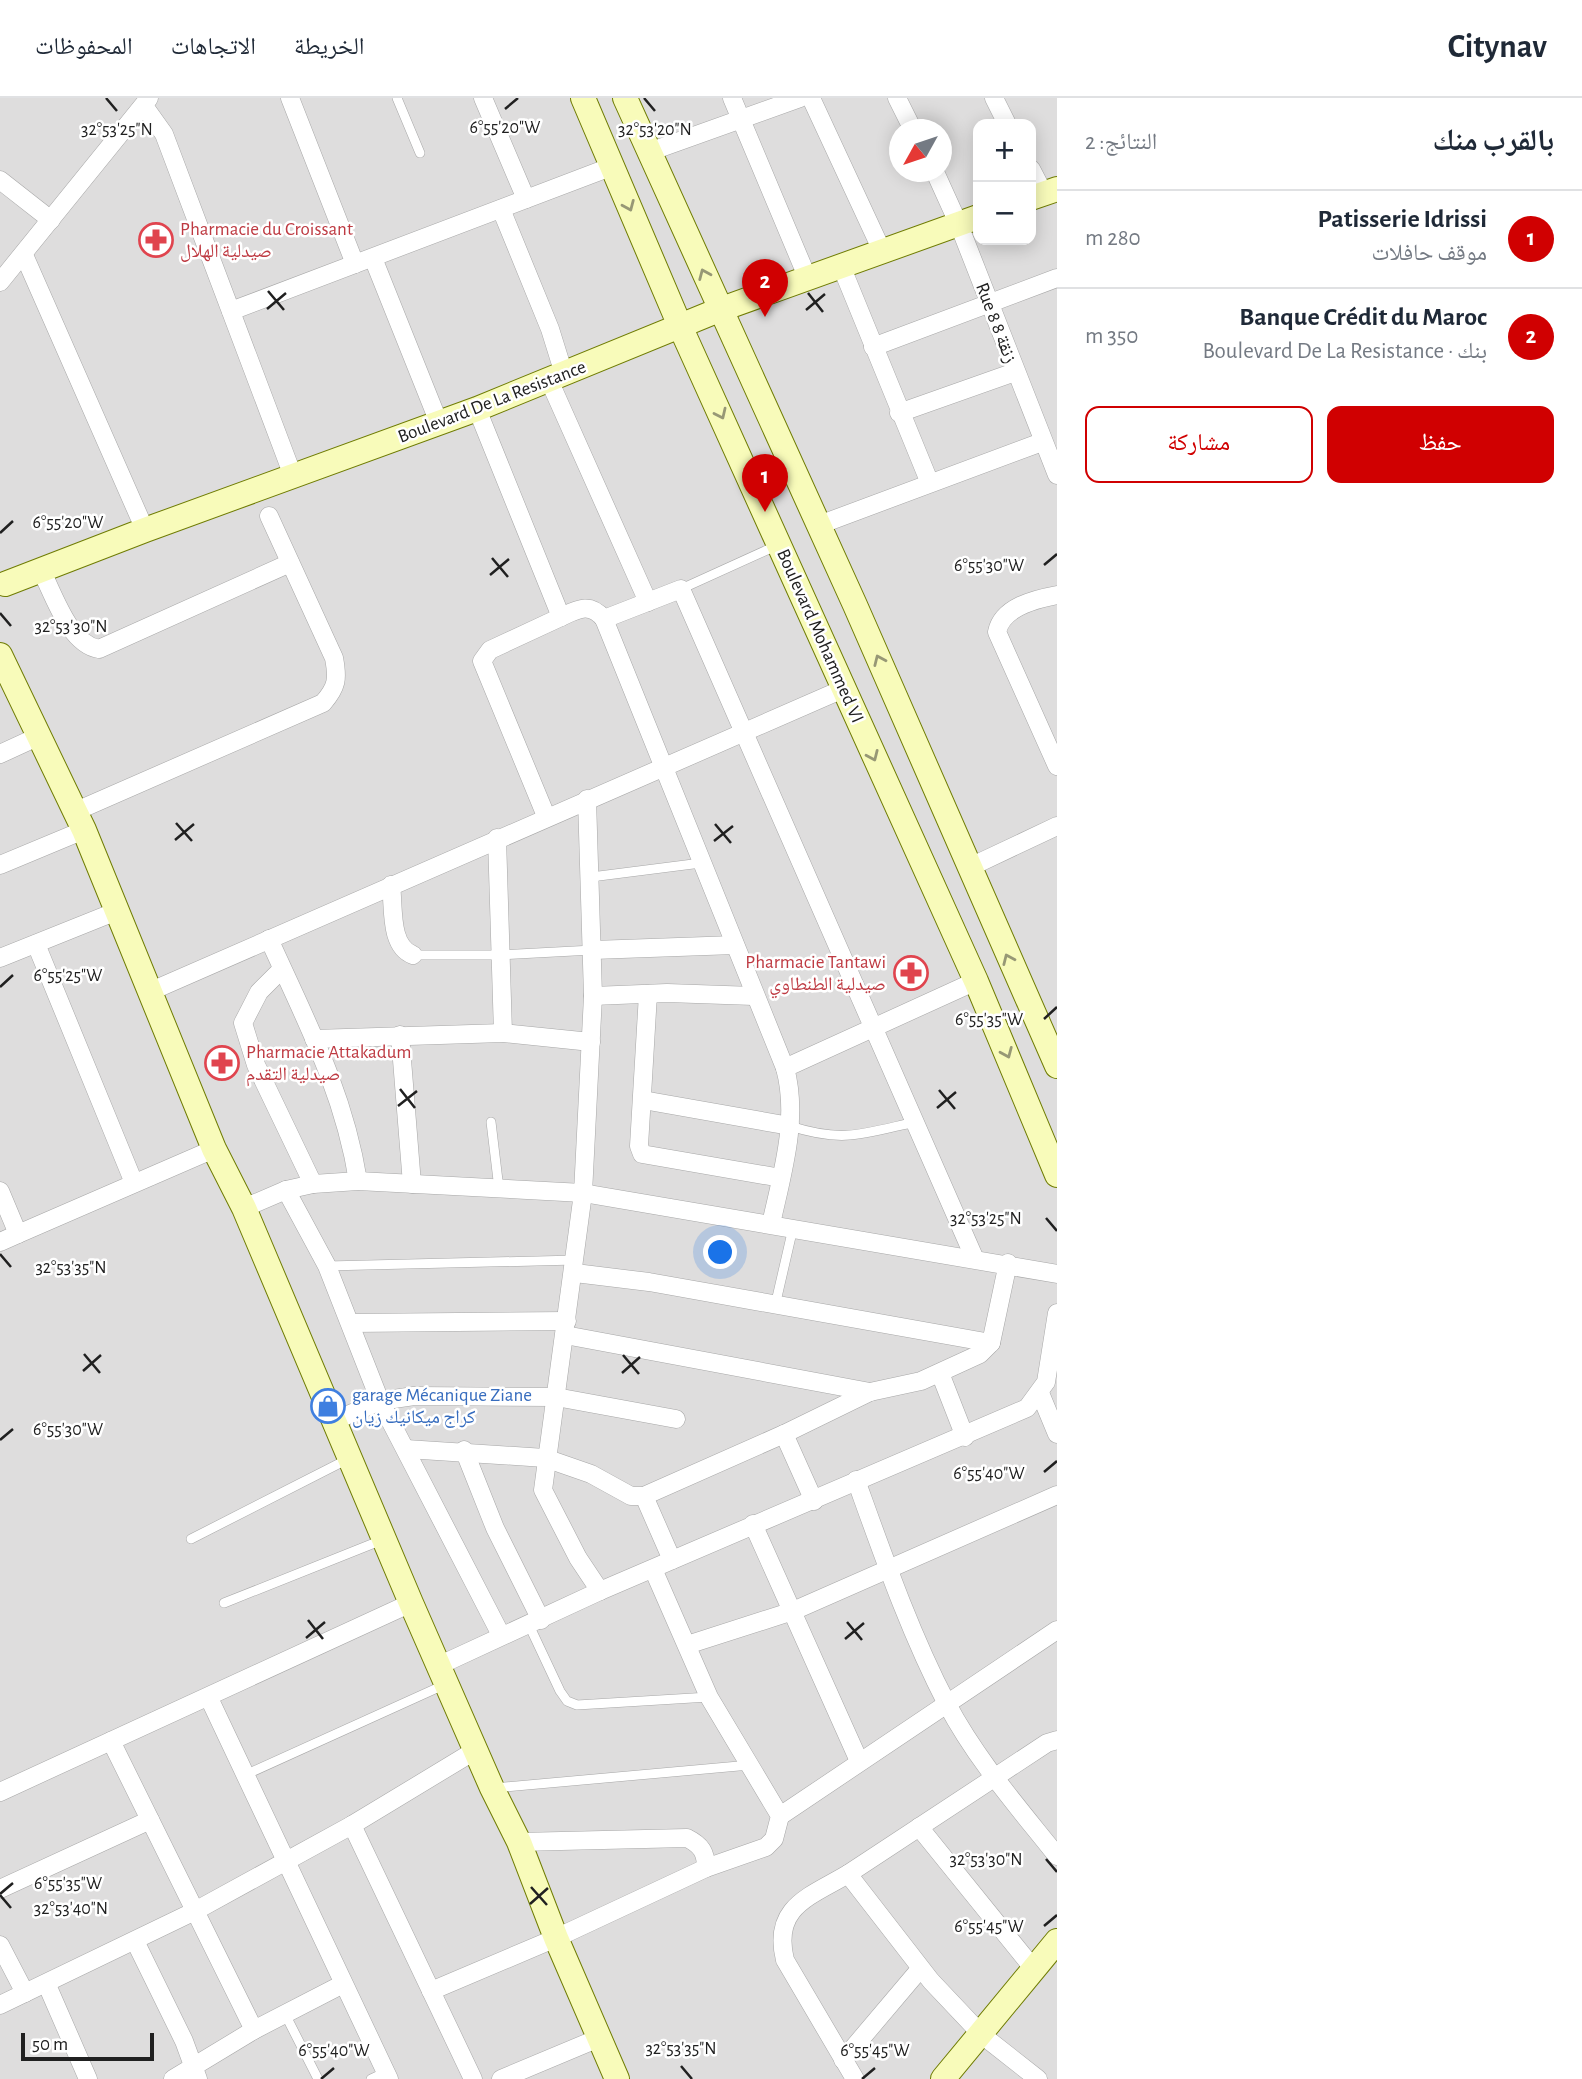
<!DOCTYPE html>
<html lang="ar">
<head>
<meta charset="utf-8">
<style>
	body { margin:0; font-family:"Alegreya Sans","Noto Naskh Arabic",sans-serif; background:#f2f2f3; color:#1f2937; direction:rtl }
	.controls { position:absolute; right:21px; top:21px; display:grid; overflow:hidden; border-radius:14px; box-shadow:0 4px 18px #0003 }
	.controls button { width:63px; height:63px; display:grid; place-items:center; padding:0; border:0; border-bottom:2px solid #e0e1e3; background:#fff; color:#1f2937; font:35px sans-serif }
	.compass { position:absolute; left:889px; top:21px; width:63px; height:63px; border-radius:50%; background:#fff; box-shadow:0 4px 18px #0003; rotate:230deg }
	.scale { position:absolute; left:21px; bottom:18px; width:133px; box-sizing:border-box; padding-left:7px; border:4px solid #202020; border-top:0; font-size:19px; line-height:24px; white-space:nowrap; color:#202020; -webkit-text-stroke:5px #fff; paint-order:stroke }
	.you { position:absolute; left:721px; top:1155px; width:24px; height:24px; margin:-18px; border:5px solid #fff; border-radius:50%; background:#1a73e8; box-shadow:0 0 0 10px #1a73e833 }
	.badge { display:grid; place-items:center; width:46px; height:46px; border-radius:50%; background:#d00001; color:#fff; font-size:23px; font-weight:700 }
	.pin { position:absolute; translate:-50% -58px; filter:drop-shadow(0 2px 4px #0008) }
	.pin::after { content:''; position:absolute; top:37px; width:24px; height:21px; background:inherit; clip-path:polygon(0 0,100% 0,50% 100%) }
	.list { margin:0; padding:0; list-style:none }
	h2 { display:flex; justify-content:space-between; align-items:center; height:91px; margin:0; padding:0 28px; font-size:30px }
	h2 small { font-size:23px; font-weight:400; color:#747a83 }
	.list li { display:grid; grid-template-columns:46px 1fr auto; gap:21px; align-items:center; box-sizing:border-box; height:98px; padding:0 28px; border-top:2px solid #e0e1e3 }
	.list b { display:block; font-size:26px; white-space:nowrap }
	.list p { margin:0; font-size:23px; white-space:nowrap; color:#747a83 }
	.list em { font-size:23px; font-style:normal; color:#747a83 }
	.actions { display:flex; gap:14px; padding:21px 28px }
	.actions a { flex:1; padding:16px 0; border:2px solid #d00001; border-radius:14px; text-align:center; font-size:24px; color:#d00001 }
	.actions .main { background:#d00001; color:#fff }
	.map { position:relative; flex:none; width:1057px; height:1981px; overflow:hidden; direction:ltr }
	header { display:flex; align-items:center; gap:42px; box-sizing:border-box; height:98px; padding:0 35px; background:#fff; border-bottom:2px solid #e0e1e3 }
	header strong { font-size:33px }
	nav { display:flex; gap:38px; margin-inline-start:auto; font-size:24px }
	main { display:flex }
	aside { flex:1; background:#fff }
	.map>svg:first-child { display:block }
</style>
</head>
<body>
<header>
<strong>Citynav</strong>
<nav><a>الخريطة</a><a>الاتجاهات</a><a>المحفوظات</a></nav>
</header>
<main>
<aside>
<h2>بالقرب منك<small>النتائج: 2</small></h2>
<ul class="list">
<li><span class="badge">1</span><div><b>Patisserie Idrissi</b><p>موقف حافلات</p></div><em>280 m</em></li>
<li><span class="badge">2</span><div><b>Banque Crédit du Maroc</b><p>بنك · Boulevard De La Resistance</p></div><em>350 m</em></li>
</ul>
<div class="actions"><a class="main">حفظ</a><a>مشاركة</a></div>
</aside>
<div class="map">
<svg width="1057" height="1981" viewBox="0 0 1057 1981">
	<rect width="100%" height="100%" fill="#f1ede6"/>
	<path fill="#dedddd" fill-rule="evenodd" d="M0 0H1057V1981H0ZM978 26H1031V142H978ZM900 32H942V74H900Z"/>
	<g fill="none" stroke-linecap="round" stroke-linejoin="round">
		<g stroke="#a7a7a7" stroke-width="10">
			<g id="lane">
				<path d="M397 0 420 55"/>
				<path d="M681 491 778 447"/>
				<path d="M591 779 701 765"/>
				<path d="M413 857H500L593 852"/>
				<path d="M491 1024 499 1091"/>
				<path d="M790 1028C843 1045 862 1036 915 1024"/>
				<path d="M327 1168 576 1162"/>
				<path d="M775 1208 793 1130"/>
				<path d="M191 1441 348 1361"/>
				<path d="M224 1505 382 1442"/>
				<path d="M529 1527 560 1593 567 1603 577 1607 709 1599"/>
				<path d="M245 1677 446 1586"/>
				<path d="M494 1690 750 1667"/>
				<path d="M285 1916 318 1981"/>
				<path d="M371 1981 386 1974"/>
			</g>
		</g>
		<g stroke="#a7a7a7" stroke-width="19">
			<g id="street">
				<path d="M290 0 355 166"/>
				<path d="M483 0 526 101"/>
				<path d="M732 0 808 181"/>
				<path d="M811 0 883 155"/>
				<path d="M897 0 913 32"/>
				<path d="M994 0 1007 26"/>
				<path d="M144 8 164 36 293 378"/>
				<path d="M649 54 800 0"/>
				<path d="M1031 71 1044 96"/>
				<path d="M935 74 959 127 1057 377"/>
				<path d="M0 82 51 122"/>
				<path d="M501 111 550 231 564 276"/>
				<path d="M24 157 145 432"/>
				<path d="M373 160 439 325"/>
				<path d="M842 170 929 383"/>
				<path d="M0 184 149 0"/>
				<path d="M231 213 613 68"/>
				<path d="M873 249 1057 180"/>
				<path d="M549 282 648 504"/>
				<path d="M477 311 561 519 490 552 482 563 546 718"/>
				<path d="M899 315 1015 274"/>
				<path d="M819 427 1042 344"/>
				<path d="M41 472C54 497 69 546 99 551L290 465"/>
				<path d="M1057 497C1035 501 1002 509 997 534L1057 668"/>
				<path d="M561 519C578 511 590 504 604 521"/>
				<path d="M0 656 37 639"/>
				<path d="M587 701 593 898 583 1095 543 1392 578 1460 600 1493"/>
				<path d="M74 714 323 605C337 589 338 581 334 560L269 418"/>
				<path d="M497 740 503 935"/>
				<path d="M0 767 84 732"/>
				<path d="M968 770 1057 728"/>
				<path d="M391 787C394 809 389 848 413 857"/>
				<path d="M269 841C306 923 344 994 358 1083"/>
				<path d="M36 846 134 1085"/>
				<path d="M593 852 735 847"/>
				<path d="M0 860 117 813"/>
				<path d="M282 871 259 894 243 925 256 967 313 1086"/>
				<path d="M149 894 843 591"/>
				<path d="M648 896 639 1048 642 1056 781 1080"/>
				<path d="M593 898 667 895 754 898"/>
				<path d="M400 937 412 1086"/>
				<path d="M314 941 503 935 591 944"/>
				<path d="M785 970 976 883"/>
				<path d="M643 1002 790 1028"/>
				<path d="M286 1092 327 1168 380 1303 501 1537"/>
				<path d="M0 1093 18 1136 214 1051"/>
				<path d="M244 1110 286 1092 313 1086 358 1083 583 1095 1057 1176"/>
				<path d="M771 1126C782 1076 799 1021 785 970L604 521 681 491 974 1159"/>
				<path d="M0 1144 18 1136"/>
				<path d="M575 1175 649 1184 991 1245"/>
				<path d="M351 1225 567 1223"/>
				<path d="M565 1237 870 1294"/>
				<path d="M940 1275 965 1339"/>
				<path d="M1040 1295 1057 1336"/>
				<path d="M334 1323 380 1303 414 1298 556 1299 676 1321"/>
				<path d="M784 1336 814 1403"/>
				<path d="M406 1351 545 1360 591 1376 631 1398H644L784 1336 870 1294 921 1283 980 1256 991 1245 1008 1165"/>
				<path d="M464 1352 495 1430 541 1522"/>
				<path d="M856 1382C883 1457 910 1535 947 1606 976 1661 1018 1709 1057 1758"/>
				<path d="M644 1398 672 1462"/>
				<path d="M753 1426 859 1663"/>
				<path d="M687 1547 793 1513 1057 1397"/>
				<path d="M440 1567 600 1493 1027 1310 1046 1284 1057 1215"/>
				<path d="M209 1600 389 1981"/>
				<path d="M111 1643 254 1932"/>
				<path d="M0 1694 411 1505"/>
				<path d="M780 1718 1057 1532"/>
				<path d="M352 1727 473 1981"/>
				<path d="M919 1729 1033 1870"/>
				<path d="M519 1744 687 1740C701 1747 706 1754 706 1770"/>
				<path d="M848 1776 1047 1645 1057 1642"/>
				<path d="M0 1791 150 1722"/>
				<path d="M135 1843 184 1943 198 1981"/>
				<path d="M0 1847 25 1895"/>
				<path d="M47 1887 88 1981"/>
				<path d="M431 1893 556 1840 706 1770 766 1749 774 1741 780 1718 709 1599 653 1471"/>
				<path d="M0 1907 195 1813 352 1727 476 1652"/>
				<path d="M843 1962 920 1871"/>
				<path d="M173 1981 254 1932 343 1886"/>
				<path d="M501 1981 599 1940"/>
				<path d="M855 1981 785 1862C772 1809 809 1799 848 1776L931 1883 982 1937 1038 1981"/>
			</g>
		</g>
		<g stroke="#6f7c03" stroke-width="26">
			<g id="secondary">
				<path d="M583 0 680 228 976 883 1057 1077"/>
				<path d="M625 0 855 507 1057 968"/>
				<path d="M1031 100 1057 91"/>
				<path d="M5 486 145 432 477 311 719 212 978 119"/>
				<path d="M0 557 84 732 214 1051 244 1110 411 1505 492 1690 519 1744 556 1840 617 1981"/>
				<path d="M943 1981 1057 1843"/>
			</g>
		</g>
		<use href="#lane" stroke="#fff" stroke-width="9"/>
		<use href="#street" stroke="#fff" stroke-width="18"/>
		<use href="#secondary" stroke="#f8fbba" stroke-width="24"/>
	</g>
	<defs><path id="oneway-chevron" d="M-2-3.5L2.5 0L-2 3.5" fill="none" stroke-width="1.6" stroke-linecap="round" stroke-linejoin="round" transform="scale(1.75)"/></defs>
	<g stroke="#979875">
		<use href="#oneway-chevron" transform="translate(629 108) rotate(67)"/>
		<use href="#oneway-chevron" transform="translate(704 176) rotate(-113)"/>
		<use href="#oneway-chevron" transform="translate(721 316) rotate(65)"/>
		<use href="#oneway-chevron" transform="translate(879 562) rotate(-114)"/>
		<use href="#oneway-chevron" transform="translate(873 658) rotate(66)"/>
		<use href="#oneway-chevron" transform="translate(1008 861) rotate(-114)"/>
		<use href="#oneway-chevron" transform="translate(1007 955) rotate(67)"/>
	</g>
	<path fill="none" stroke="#202020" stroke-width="2.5" d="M106 0 117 13M644 0 655 13M505 11 518 0M268 193 284 212M808 195 823 214M267 211 286 195M806 212 825 196M0 435 13 423M492 460 508 479M1044 467 1057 456M490 477 509 461M0 515 11 528M176 725 192 743M715 726 731 745M175 742 194 726M714 743 733 728M0 889 13 877M1044 921 1057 909M400 991 415 1010M939 992 955 1011M398 1008 417 993M937 1010 956 994M1046 1120 1057 1133M0 1156 11 1169M84 1256 100 1275M623 1257 639 1276M83 1273 101 1257M622 1275 640 1259M0 1342 13 1331M1044 1374 1057 1363M308 1522 323 1541M847 1524 862 1542M306 1540 325 1524M845 1541 864 1525M1046 1761 1057 1774M531 1789 547 1807M0 1796 13 1785M0 1797 11 1810M530 1806 548 1790M1044 1828 1057 1817M681 1968 692 1981M321 1981 334 1970M862 1981 875 1970"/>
	<defs>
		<g id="pharmacy-ring" transform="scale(1.75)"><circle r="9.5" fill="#fff" stroke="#e0444e" stroke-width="1.5"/><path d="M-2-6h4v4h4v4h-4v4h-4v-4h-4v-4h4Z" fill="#e0444e"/></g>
		<g id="shop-ring" transform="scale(1.75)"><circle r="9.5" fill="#fff" stroke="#3f7fe0" stroke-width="1.5"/><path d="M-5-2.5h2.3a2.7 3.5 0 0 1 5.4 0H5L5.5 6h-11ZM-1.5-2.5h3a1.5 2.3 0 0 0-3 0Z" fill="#3f7fe0"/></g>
	</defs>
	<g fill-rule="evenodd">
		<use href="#pharmacy-ring" x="156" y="142"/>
		<use href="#pharmacy-ring" x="911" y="875"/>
		<use href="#pharmacy-ring" x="222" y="965"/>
		<use href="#shop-ring" x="328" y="1308"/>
	</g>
	<g text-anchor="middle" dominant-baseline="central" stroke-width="5" stroke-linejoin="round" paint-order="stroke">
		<g font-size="19" fill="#be3a42" stroke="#fff" text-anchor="start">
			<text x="180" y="131">Pharmacie du Croissant<tspan x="180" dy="22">صيدلية الهلال</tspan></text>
			<text x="886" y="864" text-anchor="end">Pharmacie Tantawi<tspan x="886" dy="22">صيدلية الطنطاوي</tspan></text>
			<text x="246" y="954">Pharmacie Attakadum<tspan x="246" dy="22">صيدلية التقدم</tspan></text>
		</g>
		<g font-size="19" fill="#202020" stroke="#fff">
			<text transform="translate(996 225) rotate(69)">Rue 8 8 زنقة</text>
			<text transform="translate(492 304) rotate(-21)">Boulevard De La Resistance</text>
			<text transform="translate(820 538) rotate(66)">Boulevard Mohammed VI</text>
		</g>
		<g font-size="19" fill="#366cbe" stroke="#fff" text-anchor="start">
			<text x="352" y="1297">garage Mécanique Ziane<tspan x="352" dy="22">كراج ميكانيك زيان</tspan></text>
		</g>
	</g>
	<g font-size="18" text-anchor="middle" fill="#202020" stroke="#fff" stroke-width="5" stroke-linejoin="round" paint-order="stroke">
		<text x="505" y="35">6°55'20"W</text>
		<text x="117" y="37">32°53'25"N</text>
		<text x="655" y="37">32°53'20"N</text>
		<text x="68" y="430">6°55'20"W</text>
		<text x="989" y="473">6°55'30"W</text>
		<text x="71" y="534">32°53'30"N</text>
		<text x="68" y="883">6°55'25"W</text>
		<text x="989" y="927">6°55'35"W</text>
		<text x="986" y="1126">32°53'25"N</text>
		<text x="71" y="1175">32°53'35"N</text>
		<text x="68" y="1337">6°55'30"W</text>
		<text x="989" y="1381">6°55'40"W</text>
		<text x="986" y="1767">32°53'30"N</text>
		<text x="68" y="1791">6°55'35"W</text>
		<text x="71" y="1816">32°53'40"N</text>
		<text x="989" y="1834">6°55'45"W</text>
		<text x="681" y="1956">32°53'35"N</text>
		<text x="334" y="1958">6°55'40"W</text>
		<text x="875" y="1958">6°55'45"W</text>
	</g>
</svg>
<div class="controls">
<button>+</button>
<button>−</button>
</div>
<svg class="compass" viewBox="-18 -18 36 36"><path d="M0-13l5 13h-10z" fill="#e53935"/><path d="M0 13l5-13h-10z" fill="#747a83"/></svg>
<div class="scale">50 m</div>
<div class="you"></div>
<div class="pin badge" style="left:765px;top:414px">1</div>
<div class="pin badge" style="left:765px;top:219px">2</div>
</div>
</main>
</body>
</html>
